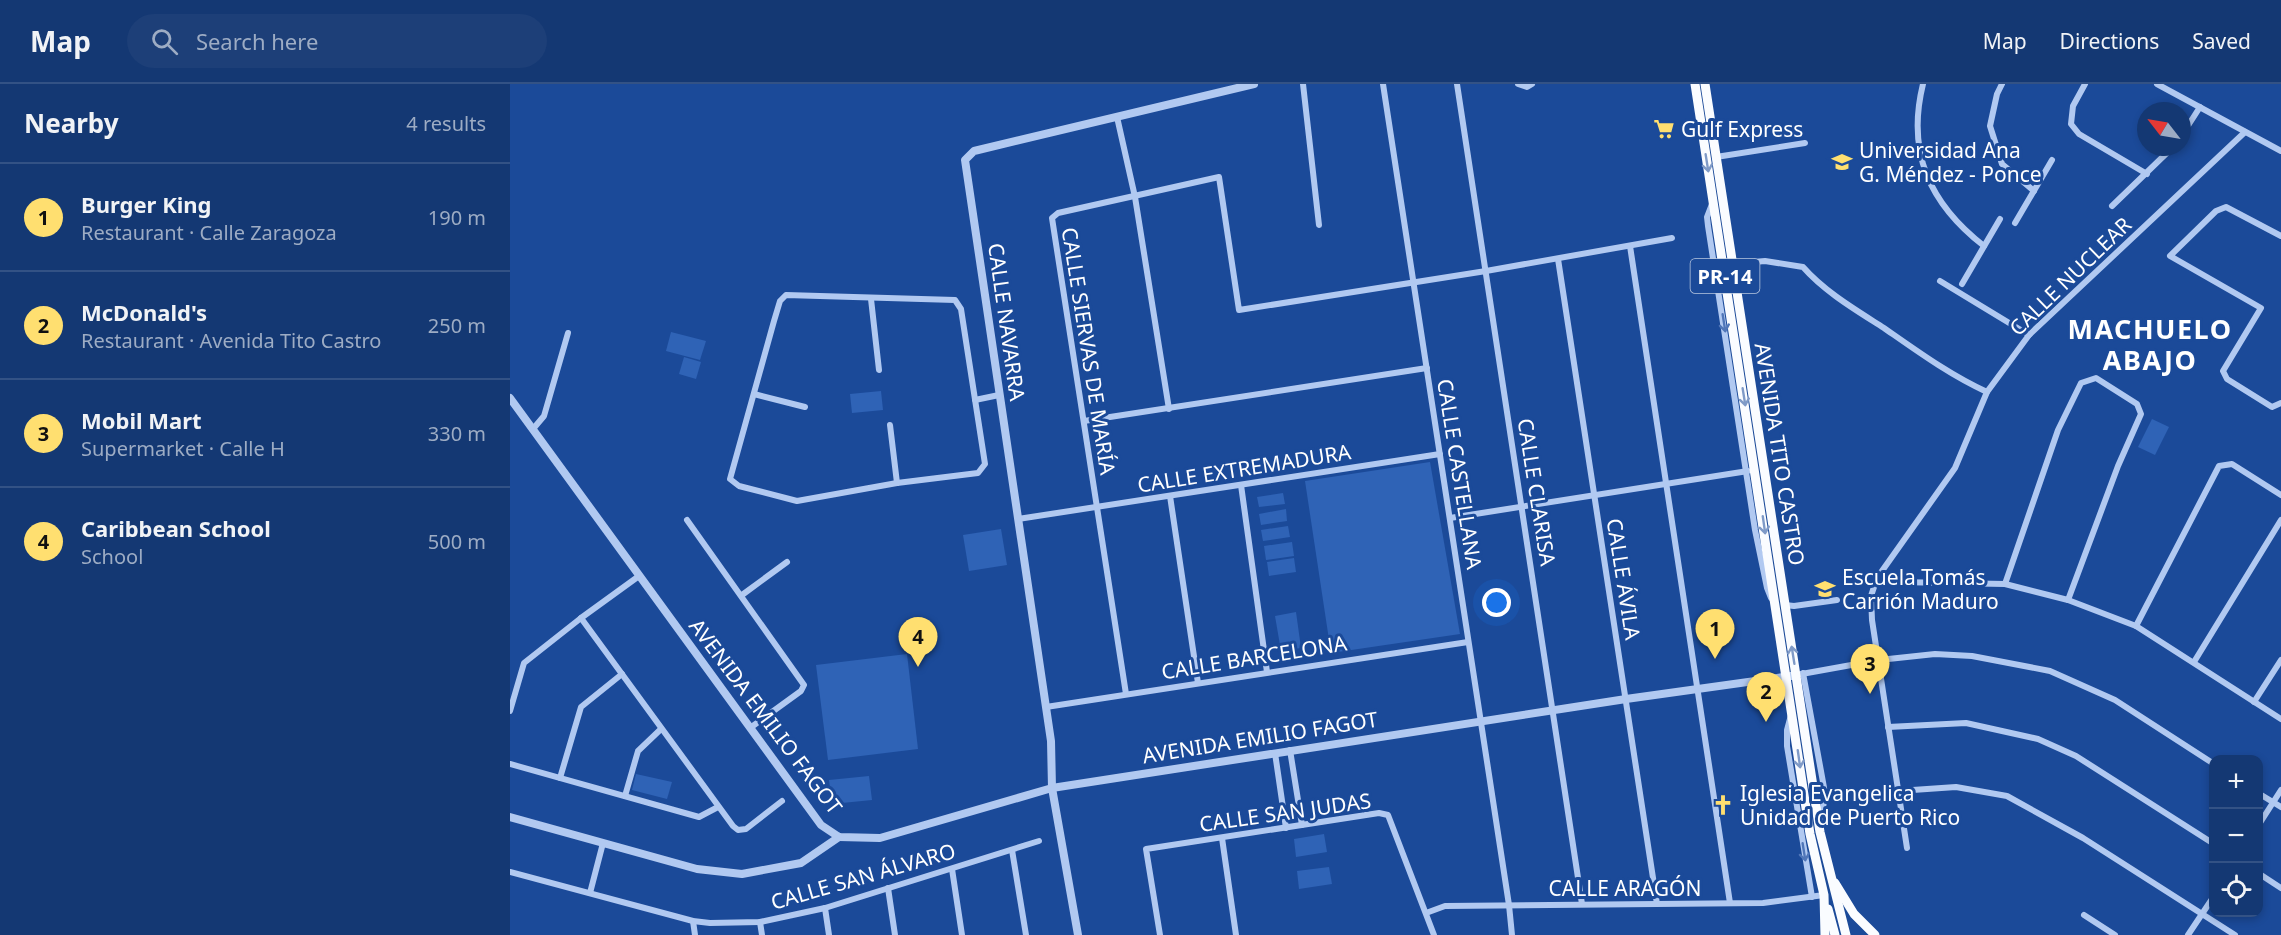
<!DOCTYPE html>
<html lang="en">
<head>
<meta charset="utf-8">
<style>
	body { margin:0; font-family:"Noto Sans",sans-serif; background:#1d3f78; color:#f1f3f6 }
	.controls { position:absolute; right:18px; bottom:18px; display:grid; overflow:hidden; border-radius:12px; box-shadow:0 3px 9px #0003 }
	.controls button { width:54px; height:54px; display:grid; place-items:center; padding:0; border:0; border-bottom:2px solid #335285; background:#143873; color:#f1f3f6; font:30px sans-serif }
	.compass { position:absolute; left:1627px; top:18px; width:54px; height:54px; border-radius:50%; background:#143873; box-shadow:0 3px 9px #0003; rotate:301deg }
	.you { position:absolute; left:987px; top:519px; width:21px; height:21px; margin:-15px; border:4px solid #fff; border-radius:50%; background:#1a73e8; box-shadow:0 0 0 9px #1a73e833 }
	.badge { display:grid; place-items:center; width:39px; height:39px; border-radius:50%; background:#ffdf70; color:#111; font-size:20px; font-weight:700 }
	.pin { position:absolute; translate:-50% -50px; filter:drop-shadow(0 2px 3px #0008) }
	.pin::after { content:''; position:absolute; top:32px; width:21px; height:18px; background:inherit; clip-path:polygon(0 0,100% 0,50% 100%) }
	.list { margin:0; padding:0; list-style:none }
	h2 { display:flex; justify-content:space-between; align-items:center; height:78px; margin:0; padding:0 24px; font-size:26px }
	h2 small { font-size:20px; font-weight:400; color:#9dacc4 }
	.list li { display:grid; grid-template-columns:39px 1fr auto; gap:18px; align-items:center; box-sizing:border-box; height:108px; padding:0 24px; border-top:2px solid #335285 }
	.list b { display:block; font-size:22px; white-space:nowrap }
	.list p { margin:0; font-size:20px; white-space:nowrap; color:#9dacc4 }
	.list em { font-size:20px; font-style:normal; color:#9dacc4 }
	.icon { flex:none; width:33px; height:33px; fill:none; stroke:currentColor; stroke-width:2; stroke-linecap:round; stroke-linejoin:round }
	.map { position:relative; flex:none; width:1771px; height:851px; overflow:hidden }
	header { display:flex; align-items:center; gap:36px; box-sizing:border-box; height:84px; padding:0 30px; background:#143873; border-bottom:2px solid #335285 }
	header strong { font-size:28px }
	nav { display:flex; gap:33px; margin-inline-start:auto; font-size:21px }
	.search { width:420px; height:54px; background:#1d3f78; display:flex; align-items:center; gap:15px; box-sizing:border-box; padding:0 21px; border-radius:33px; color:#9dacc4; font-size:22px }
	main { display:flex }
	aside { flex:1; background:#143873 }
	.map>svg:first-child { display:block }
</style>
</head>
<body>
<header>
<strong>Map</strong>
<div class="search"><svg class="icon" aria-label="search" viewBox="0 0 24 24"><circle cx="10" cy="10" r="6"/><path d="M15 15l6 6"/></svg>Search here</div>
<nav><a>Map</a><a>Directions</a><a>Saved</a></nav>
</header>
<main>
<aside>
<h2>Nearby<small>4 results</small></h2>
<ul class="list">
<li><span class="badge">1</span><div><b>Burger King</b><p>Restaurant · Calle Zaragoza</p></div><em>190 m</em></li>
<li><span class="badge">2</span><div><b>McDonald's</b><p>Restaurant · Avenida Tito Castro</p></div><em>250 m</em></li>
<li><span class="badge">3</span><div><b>Mobil Mart</b><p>Supermarket · Calle H</p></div><em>330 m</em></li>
<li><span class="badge">4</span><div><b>Caribbean School</b><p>School</p></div><em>500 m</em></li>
</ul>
</aside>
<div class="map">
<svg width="1771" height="851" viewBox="0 0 1771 851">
	<rect width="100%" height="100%" fill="#1b4a99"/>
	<g fill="#2f63b6">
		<path d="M161 248 196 257 190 276 156 267Z"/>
		<path d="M174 273 191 278 186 295 169 290Z"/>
		<path d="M371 307 373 326 342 329 340 310Z"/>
		<path d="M1642 335 1659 343 1645 371 1628 363Z"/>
		<path d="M920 378 950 550 821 569 795 397Z"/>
		<path d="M773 409 775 420 749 423 747 413Z"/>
		<path d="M776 425 777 437 751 441 749 430Z"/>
		<path d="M778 442 780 453 753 457 751 446Z"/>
		<path d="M491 445 497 481 459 487 453 451Z"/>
		<path d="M782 458 784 472 756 476 754 462Z"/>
		<path d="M784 474 786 488 759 492 757 478Z"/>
		<path d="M786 528 791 564 771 567 765 532Z"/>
		<path d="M397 570 408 665 318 676 306 581Z"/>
		<path d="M126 690 162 698 157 715 122 706Z"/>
		<path d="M359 692 362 716 322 720 319 696Z"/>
		<path d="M814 750 817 768 786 773 784 755Z"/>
		<path d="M819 783 822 800 789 805 787 787Z"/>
	</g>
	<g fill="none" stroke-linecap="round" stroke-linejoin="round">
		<g stroke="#b1c9f1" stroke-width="6">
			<path d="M793 0 809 141"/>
			<path d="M873 0 999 821 1002 851"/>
			<path d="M947 0 1072 820"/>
			<path d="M1008 0 1017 3 1022 0"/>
			<path d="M1413 0C1396 69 1420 120 1474 162"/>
			<path d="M1492 0 1487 10 1480 42 1492 80 1524 107"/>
			<path d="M1575 0 1563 22 1561 40 1569 50 1637 90"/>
			<path d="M1647 0 1771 67"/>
			<path d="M607 33 625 113 659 325"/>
			<path d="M1672 51 1690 23"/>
			<path d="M1206 73 1295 59"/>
			<path d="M1202 120 1197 133 1198 142 1245 446 1257 504 1261 514"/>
			<path d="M1602 122 1663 63"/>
			<path d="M1505 139 1542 76"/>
			<path d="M1771 152 1716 123 1706 127 1660 172 1751 224 1713 287 1717 295 1762 323 1771 319"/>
			<path d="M1120 162 1220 819"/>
			<path d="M1048 175 1147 820"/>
			<path d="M1220 180 1255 177 1293 183C1315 208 1346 226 1374 244 1407 267 1440 291 1477 308"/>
			<path d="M1430 197 1519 251"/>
			<path d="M1452 200 1490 135"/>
			<path d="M276 211 445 216 451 225 475 380 468 389 387 399 287 417 229 402 220 395 264 237 270 217Z"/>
			<path d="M361 215 369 286"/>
			<path d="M244 310 295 323"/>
			<path d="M465 316 489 311"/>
			<path d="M574 337 917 284"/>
			<path d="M380 341 387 399"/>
			<path d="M23 345 34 332 58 249"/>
			<path d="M731 401 757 588"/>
			<path d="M660 412 688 599"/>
			<path d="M940 434 1238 387"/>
			<path d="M508 435 930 370"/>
			<path d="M177 436 294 601 291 607 240 644"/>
			<path d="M1367 494 1387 498 1495 500 1558 516 1626 542 1771 635"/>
			<path d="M1495 500 1548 346 1571 299 1586 294 1627 320 1631 330 1608 382 1558 516"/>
			<path d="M232 511 277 478"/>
			<path d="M1275 521 1284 522 1327 516"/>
			<path d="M71 534 223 742 228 746 236 745 272 717"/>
			<path d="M1626 542 1709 382 1722 380 1771 411"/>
			<path d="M1684 578 1771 436"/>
			<path d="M1293 589 1315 709 1311 739"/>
			<path d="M1286 591 1369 576 1425 570 1462 572 1540 587 1605 616 1704 680"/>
			<path d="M616 610 542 134 548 129 709 93 729 226 976 187 1162 154"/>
			<path d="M1744 618 1771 576"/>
			<path d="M536 623 958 558"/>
			<path d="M0 627 14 579 71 534 129 492"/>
			<path d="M1281 631 1277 646V662L1302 813"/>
			<path d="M1378 643 1456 639 1528 655 1566 672 1704 760"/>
			<path d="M780 666 792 741"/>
			<path d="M765 669 776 744"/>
			<path d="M0 680 189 733 208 723"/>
			<path d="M50 694 71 623 112 590"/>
			<path d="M1388 707 1446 703 1497 712 1573 754 1725 851"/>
			<path d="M1748 709 1771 723"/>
			<path d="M115 712 128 667 151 645"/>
			<path d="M1748 742 1771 706"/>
			<path d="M712 754 726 851"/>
			<path d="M1397 764 1362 536 1361 512 1367 494 1445 384 1477 308 1519 251 1735 48"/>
			<path d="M502 766 516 851"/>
			<path d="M442 785 452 851"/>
			<path d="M0 788 183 837 200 839 250 838 315 824 529 757"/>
			<path d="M1748 789 1771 804"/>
			<path d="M378 804 385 851"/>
			<path d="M80 809 93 759"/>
			<path d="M315 824 319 851"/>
			<path d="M916 829 935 822 1253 819 1314 811"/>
			<path d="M1574 831 1605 851"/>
			<path d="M183 837 185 851"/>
			<path d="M250 838 252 851"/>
			<path d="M650 851 636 765 869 729 878 731 924 851"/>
			<path d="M1678 851 1704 812"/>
		</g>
		<g stroke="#b1c9f1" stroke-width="8">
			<path d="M0 314 311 741 329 753 370 754 542 704 1116 615 1281 592"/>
			<path d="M0 733 187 785 232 790 291 779 329 753"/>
			<path d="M568 851 542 704 541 657 455 76 464 67 744 0"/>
		</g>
		<g stroke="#fafcff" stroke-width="9">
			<path d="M1185 0 1300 750 1314 811 1315 851"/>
			<path d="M1195 0 1310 748 1336 851"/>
			<path d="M1325 799 1344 830 1365 851"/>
			<path d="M1318 825 1325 851"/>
		</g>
	</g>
	<defs><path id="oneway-shaft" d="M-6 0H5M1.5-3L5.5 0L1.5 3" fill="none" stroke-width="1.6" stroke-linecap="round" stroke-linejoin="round" transform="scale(1.5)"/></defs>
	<g stroke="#7f9ac7">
		<use href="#oneway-shaft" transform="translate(1197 79) rotate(81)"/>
		<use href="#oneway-shaft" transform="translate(1234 313) rotate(81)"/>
		<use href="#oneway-shaft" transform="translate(1254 441) rotate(82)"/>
		<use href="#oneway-shaft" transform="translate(1283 571) rotate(-99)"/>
		<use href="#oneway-shaft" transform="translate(1289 675) rotate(82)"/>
	</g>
	<g stroke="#5076b8">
		<use href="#oneway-shaft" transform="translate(1214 239) rotate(81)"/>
		<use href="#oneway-shaft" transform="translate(1294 768) rotate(81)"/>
	</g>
	<defs>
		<g id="supermarket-bare" transform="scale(1.62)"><path d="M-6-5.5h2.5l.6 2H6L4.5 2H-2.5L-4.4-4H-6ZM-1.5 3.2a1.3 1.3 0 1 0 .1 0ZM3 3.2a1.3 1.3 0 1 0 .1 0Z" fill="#ffdf70" stroke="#1b4a99" stroke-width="2.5" paint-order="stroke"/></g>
		<g id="university-bare" transform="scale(1.62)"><path d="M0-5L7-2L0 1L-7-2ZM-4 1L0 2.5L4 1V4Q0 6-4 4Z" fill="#ffdf70" stroke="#1b4a99" stroke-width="2.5" paint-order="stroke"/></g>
		<g id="school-bare" transform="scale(1.62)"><path d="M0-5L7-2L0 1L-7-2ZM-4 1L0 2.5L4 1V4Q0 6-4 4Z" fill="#ffdf70" stroke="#1b4a99" stroke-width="2.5" paint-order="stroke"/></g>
		<g id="church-bare" transform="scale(1.62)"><path d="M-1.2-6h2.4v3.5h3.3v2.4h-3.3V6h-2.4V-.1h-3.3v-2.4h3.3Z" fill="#ffdf70" stroke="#1b4a99" stroke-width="2.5" paint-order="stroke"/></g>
	</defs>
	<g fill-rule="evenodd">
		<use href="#supermarket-bare" x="1154" y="45"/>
		<use href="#university-bare" x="1332" y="78"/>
		<use href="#school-bare" x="1315" y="505"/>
		<use href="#church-bare" x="1213" y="721"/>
	</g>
	<g text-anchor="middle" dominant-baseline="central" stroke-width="6" stroke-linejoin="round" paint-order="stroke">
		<rect fill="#1b4a99" stroke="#bbc9e0" stroke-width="1.5" x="1180.5" y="175" width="69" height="34" rx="4.5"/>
		<g font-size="20" font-weight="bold" fill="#fff">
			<text x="1215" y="192">PR-14</text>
		</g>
		<g font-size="21" fill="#fff" stroke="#1b4a99" text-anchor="start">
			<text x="1171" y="45">Gulf Express</text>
			<text x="1349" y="66">Universidad Ana<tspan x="1349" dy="24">G. Méndez - Ponce</tspan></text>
			<text x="1332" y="493">Escuela Tomás<tspan x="1332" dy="24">Carrión Maduro</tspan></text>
			<text x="1230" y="709">Iglesia Evangelica<tspan x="1230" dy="24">Unidad de Puerto Rico</tspan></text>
		</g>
		<g font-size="21" fill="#fff" stroke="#1b4a99">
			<text transform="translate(1560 192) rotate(-44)">CALLE NUCLEAR</text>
			<text transform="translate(497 238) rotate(82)">CALLE NAVARRA</text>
			<text transform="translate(579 267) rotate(81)">CALLE SIERVAS DE MARÍA</text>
			<text transform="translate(1270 370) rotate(81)">AVENIDA TITO CASTRO</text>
			<text transform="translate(734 384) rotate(-9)">CALLE EXTREMADURA</text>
			<text transform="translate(950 390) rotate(81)">CALLE CASTELLANA</text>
			<text transform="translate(1027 408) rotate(81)">CALLE CLARISA</text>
			<text transform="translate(1114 495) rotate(81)">CALLE ÁVILA</text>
			<text transform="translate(744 573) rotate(-9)">CALLE BARCELONA</text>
			<text transform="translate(256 632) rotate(53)">AVENIDA EMILIO FAGOT</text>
			<text transform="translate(750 653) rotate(-9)">AVENIDA EMILIO FAGOT</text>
			<text transform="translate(775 728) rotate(-8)">CALLE SAN JUDAS</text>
			<text transform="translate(353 792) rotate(-16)">CALLE SAN ÁLVARO</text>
			<text x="1115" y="804">CALLE ARAGÓN</text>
		</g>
		<g font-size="27" font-weight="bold" letter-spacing="1.5" fill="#fff" stroke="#1b4a99">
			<text x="1640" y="244">MACHUELO<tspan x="1640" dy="31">ABAJO</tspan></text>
		</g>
	</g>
</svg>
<div class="controls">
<button>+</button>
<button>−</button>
<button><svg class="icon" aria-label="locate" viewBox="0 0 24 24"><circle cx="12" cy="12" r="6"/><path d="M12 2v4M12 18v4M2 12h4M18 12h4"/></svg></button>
</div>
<svg class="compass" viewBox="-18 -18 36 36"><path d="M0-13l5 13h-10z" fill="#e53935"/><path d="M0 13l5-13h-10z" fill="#9dacc4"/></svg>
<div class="you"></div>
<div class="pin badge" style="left:1205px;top:575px">1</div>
<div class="pin badge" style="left:1256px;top:638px">2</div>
<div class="pin badge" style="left:1360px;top:610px">3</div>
<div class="pin badge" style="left:408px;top:583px">4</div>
</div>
</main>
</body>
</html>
